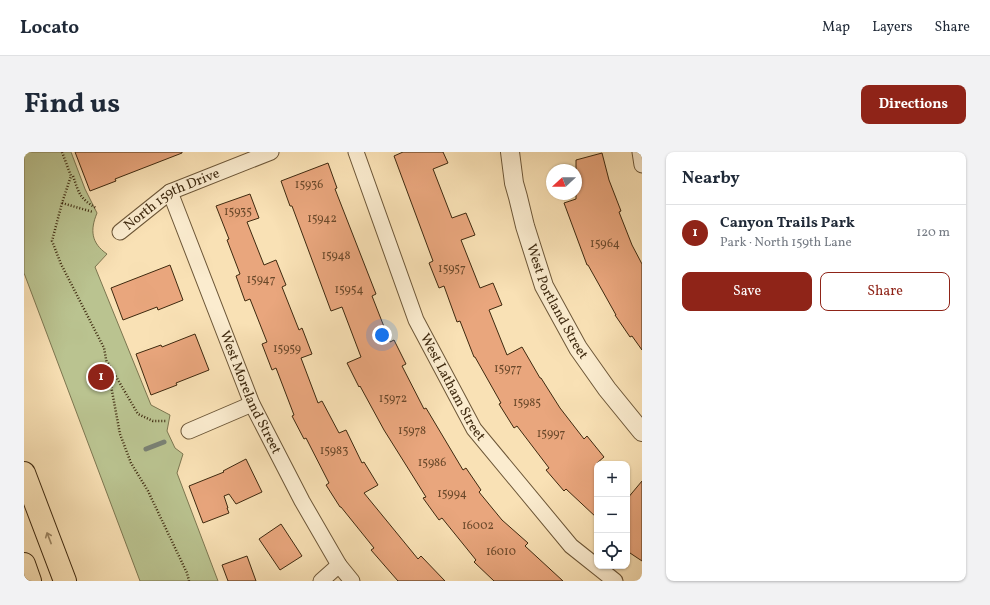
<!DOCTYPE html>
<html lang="en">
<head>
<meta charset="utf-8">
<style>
	body { margin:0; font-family:Vollkorn,serif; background:#f2f2f3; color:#1f2937 }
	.controls { position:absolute; right:12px; bottom:12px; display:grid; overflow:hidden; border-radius:8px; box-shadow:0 1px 3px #0004 }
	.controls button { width:36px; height:36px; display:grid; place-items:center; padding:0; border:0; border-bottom:1px solid #e0e1e3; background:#fff; color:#1f2937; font:20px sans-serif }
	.compass { position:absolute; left:522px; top:12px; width:36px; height:36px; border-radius:50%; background:#fff; box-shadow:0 1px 3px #0004; rotate:249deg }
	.you { position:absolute; left:358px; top:183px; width:14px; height:14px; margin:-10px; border:3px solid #fff; border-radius:50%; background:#1a73e8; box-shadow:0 0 0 6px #1a73e833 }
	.badge { display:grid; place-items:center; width:26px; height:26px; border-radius:50%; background:#8f2418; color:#fff; font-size:13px; font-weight:700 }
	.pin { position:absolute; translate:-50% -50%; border:2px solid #fff; box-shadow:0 1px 4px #0006 }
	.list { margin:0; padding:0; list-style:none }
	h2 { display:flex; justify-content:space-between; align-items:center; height:52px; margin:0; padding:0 16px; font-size:17px }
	h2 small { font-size:13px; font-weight:400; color:#747a83 }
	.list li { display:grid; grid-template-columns:26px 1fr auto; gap:12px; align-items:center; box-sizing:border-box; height:56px; padding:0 16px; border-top:1px solid #e0e1e3 }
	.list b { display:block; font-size:15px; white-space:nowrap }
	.list p { margin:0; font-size:13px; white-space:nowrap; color:#747a83 }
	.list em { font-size:13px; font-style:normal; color:#747a83 }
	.actions { display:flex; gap:8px; padding:12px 16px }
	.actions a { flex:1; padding:9px 0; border:1px solid #8f2418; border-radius:8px; text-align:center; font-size:14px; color:#8f2418 }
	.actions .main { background:#8f2418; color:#fff }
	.icon { flex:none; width:22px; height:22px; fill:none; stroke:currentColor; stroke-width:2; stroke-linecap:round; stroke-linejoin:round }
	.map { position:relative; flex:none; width:618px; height:429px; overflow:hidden; border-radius:8px }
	header { display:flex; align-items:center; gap:24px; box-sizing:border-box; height:56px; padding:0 20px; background:#fff; border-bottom:1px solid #e0e1e3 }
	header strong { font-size:19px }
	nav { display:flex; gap:22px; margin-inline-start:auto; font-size:14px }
	.intro { display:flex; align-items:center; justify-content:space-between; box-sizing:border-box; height:96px; padding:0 24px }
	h1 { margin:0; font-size:28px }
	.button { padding:10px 18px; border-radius:8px; background:#8f2418; color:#fff; font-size:14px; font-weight:700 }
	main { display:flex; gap:24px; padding:0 24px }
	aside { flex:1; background:#fff; border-radius:8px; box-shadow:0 1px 3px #0004 }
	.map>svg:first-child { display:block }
</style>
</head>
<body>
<header>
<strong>Locato</strong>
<nav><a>Map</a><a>Layers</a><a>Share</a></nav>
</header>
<div class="intro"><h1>Find us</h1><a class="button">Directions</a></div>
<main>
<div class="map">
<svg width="618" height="429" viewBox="0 0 618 429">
	<rect width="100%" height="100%" fill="#f9e1b5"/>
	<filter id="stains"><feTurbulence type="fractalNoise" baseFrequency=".005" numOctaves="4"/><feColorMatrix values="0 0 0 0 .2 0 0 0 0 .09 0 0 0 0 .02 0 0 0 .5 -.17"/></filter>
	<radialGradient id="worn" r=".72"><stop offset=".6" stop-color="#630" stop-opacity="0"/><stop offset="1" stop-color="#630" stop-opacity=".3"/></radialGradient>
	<path fill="#bac390" stroke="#7c7650" d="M0 0H47L61 37 73 61C66 78 67 91 83 102L71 115 127 253 146 263 143 279 151 296 159 302 153 321 194 429H116L0 121Z"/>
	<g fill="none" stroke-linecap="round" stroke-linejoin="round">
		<path stroke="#7a8174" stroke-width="5" d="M122 297 140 290"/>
	</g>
	<g fill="#e9a67d" stroke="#3e290f">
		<path d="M51 0H158V1L91 27 92 29 66 39Z"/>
		<path d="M379 0H419L424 11 409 17 428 66 442 61 451 83 437 88 456 136 469 131 478 153 465 158 483 203 498 195 516 226H517L536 256 560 287 563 284 580 305 573 311V366L542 337 540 339 522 318 525 316 493 274 490 276 475 252 477 251 451 205H450L436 169 433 170 420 134 415 136 405 111 409 109 370 4Z"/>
		<path d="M578 1 585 28 597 59 595 60 608 93 618 112V198L608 184 606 185 591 163H592L564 113H563L540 51 552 47V8Z"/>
		<path d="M304 11 313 36 311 37 352 142 348 144 366 190 370 188 382 212 378 214 400 257 402 256 439 318 442 316 457 338 455 340 478 368 504 391 501 394 539 429H470L450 410 452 408 418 366 415 368 399 346 402 345 360 278 336 234 335 235 323 211 337 205 318 155 307 159 268 54H266L257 29Z"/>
		<path d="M226 42 235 66 223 70 240 113 252 108 262 133 258 135 275 178 278 176 288 202 277 206 294 251 298 249 315 281 322 278 338 311 340 310 354 333 340 341 394 407 397 404 421 429H374L347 398 350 396 317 355H316L302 333 305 331 282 286 280 287 268 264 270 263 252 216 248 218 238 192 243 190 226 147 221 149 212 124 216 122 203 88 205 87 192 54Z"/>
		<path d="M146 113 159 148 134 158 133 155 99 168 87 136Z"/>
		<path d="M171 182 185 218 152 231 153 233 127 243 112 202 137 193 138 195Z"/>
		<path d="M222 307 238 340 212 352 205 342 200 344 204 356H203L205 361 179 371 165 334 200 320 199 319Z"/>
		<path d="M618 329V409L603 399V347Z"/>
		<path d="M257 372 278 404 256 418 235 387Z"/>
		<path d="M223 404 232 429H204L198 413Z"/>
	</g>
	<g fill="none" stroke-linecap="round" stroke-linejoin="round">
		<g stroke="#6d5738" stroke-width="17">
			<g id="minor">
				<path id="s1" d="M332 0 392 168 450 277 547 394 591 429"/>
				<path d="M616 0 618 13"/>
				<path id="s2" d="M146 40 228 252 278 349 315 413 328 429"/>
				<path id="s3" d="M96 80 146 40 247 0"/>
				<path d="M165 279 228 252"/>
				<path d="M297 429 315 413"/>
			</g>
		</g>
		<g stroke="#6d5738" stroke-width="20">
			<g id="tertiary">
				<path id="s4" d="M486 0 490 31 494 45 501 74 520 134 554 196 583 237 618 280"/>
			</g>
		</g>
		<g stroke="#3e290f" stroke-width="24">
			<g id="motorway">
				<path d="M0 321 41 429"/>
				<path d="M0 412 6 429"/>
			</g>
		</g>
		<g stroke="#3e290f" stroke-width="2.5" stroke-dasharray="1 2" stroke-linecap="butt">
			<path d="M38 0 47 24 38 51 28 89 37 112 80 196 96 282 107 311 124 339 163 421 165 429"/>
			<path d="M49 24C55 41 55 46 72 56"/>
			<path d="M38 51 69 60"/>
			<path d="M84 211 114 262 129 269H143"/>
		</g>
		<use href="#minor" stroke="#fbeccf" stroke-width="15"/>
		<use href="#tertiary" stroke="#fbeccf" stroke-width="18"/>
		<use href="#motorway" stroke="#f9e1b5" stroke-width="22"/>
	</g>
	<defs><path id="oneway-shaft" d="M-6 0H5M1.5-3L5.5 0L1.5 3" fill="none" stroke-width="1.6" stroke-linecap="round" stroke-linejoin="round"/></defs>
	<use stroke="#9c8562" href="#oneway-shaft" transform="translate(25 386) rotate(-111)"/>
	<g text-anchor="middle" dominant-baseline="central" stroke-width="3.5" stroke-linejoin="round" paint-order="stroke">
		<g font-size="12" fill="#69482a">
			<text x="285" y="33">15936</text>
			<text x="214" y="60">15935</text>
			<text x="298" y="67">15942</text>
			<text x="581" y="92">15964</text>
			<text x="312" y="104">15948</text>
			<text x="428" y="117">15957</text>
			<text x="237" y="128">15947</text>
			<text x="325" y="138">15954</text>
			<text x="263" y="197">15959</text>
			<text x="484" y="217">15977</text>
			<text x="369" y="247">15972</text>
			<text x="503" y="251">15985</text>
			<text x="388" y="279">15978</text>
			<text x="527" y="282">15997</text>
			<text x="310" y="299">15983</text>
			<text x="408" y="311">15986</text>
			<text x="428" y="342">15994</text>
			<text x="454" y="374">16002</text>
			<text x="477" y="400">16010</text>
		</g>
		<g font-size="14" fill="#3e290f" stroke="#fbeccf">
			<text stroke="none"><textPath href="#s3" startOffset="62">North 159th Drive</textPath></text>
			<text stroke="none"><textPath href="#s4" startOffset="158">West Portland Street</textPath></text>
			<text stroke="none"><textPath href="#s1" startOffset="255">West Latham Street</textPath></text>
			<text stroke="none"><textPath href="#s2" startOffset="216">West Moreland Street</textPath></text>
		</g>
	</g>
	<rect width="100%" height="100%" filter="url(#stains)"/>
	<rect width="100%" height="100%" fill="url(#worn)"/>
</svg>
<div class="controls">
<button>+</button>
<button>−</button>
<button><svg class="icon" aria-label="locate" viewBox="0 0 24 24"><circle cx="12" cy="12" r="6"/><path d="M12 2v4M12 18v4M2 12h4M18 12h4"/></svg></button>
</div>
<svg class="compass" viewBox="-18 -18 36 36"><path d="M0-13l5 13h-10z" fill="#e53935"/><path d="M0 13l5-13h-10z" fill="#747a83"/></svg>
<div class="you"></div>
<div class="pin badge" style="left:77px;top:225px">1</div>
</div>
<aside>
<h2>Nearby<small></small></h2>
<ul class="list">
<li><span class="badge">1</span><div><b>Canyon Trails Park</b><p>Park · North 159th Lane</p></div><em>120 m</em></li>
</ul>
<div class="actions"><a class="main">Save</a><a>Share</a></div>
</aside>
</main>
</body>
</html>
